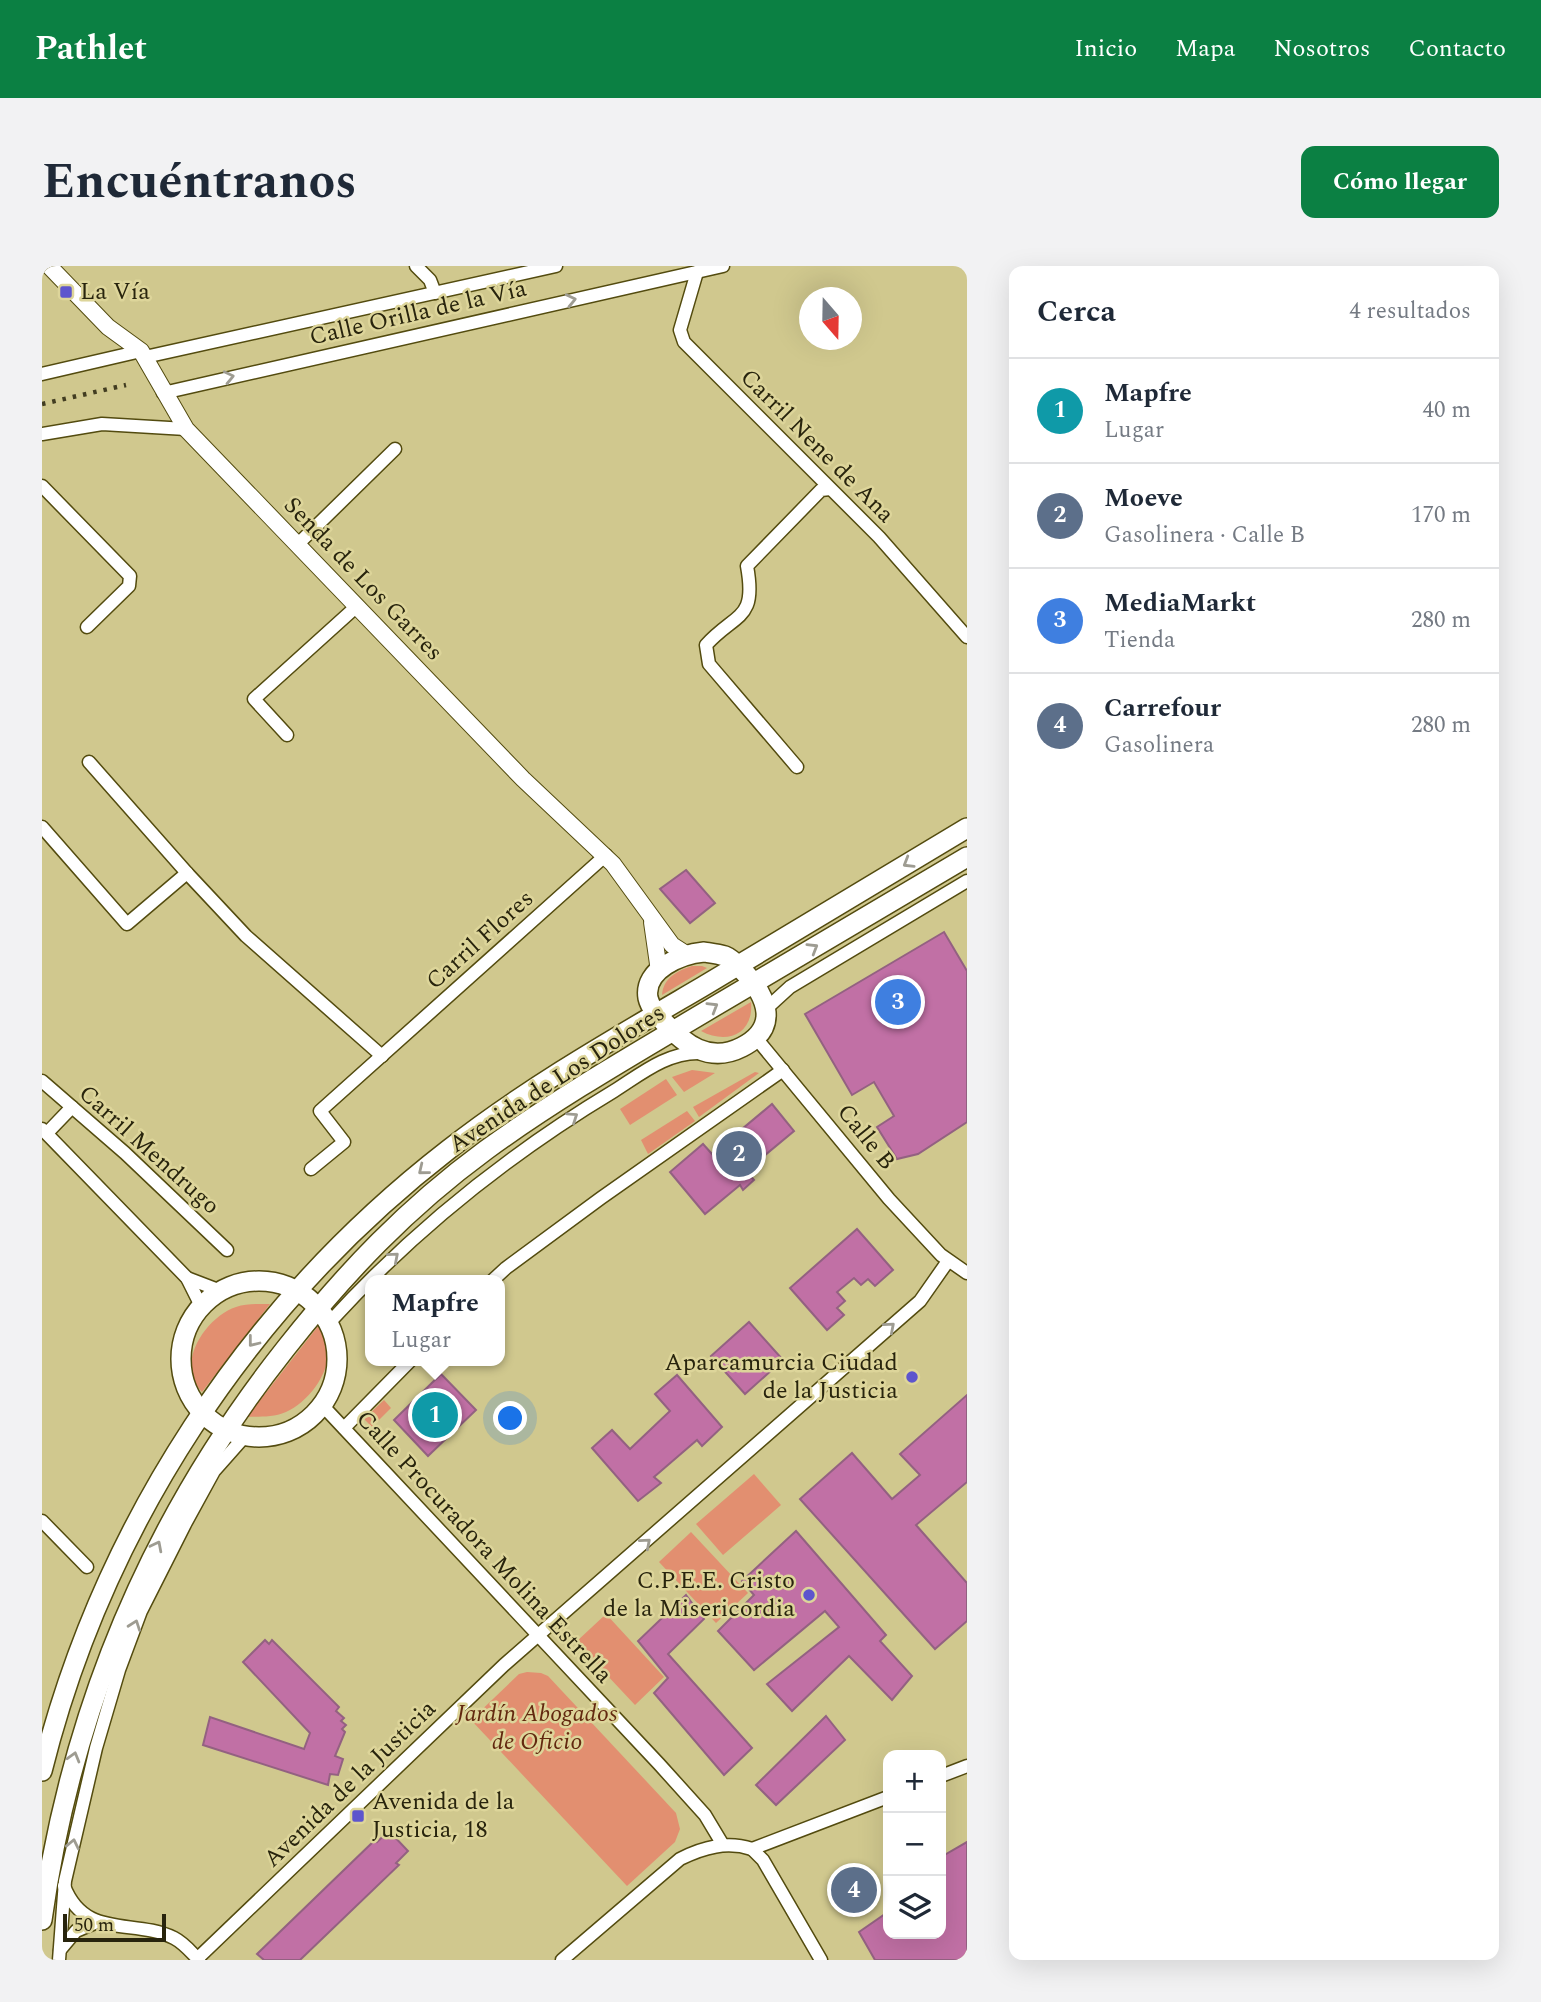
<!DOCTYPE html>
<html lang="es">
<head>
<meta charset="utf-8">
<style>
	body { margin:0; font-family:Spectral,serif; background:#f2f2f3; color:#1f2937 }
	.controls { position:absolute; right:21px; bottom:21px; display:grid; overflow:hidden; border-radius:14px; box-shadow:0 7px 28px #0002 }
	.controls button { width:63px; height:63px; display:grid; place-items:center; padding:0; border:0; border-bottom:2px solid #e0e1e3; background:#fff; color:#1f2937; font:35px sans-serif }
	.compass { position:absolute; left:757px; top:21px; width:63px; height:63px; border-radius:50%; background:#fff; box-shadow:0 7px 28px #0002; rotate:160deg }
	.scale { position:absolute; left:21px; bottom:18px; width:103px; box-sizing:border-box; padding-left:7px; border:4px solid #28240d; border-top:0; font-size:19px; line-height:24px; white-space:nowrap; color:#28240d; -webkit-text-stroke:5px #ddd59a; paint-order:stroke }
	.you { position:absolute; left:469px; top:1153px; width:24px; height:24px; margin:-18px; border:5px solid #fff; border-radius:50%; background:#1a73e8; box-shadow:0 0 0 10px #1a73e833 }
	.badge { display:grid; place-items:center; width:46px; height:46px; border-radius:50%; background:#0b8043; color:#fff; font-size:23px; font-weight:700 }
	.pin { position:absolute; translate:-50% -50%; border:4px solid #fff; box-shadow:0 2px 7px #0006 }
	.popup { position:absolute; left:323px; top:1009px; width:140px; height:91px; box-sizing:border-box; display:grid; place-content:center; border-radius:14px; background:#fff; filter:drop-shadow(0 2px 5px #0005); font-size:23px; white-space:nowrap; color:#747a83 }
	.popup b { font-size:26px; color:#1f2937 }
	.popup::after { content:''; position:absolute; left:50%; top:100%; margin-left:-14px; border:14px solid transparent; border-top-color:#fff }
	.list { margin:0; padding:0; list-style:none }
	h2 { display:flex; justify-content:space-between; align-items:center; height:91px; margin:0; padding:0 28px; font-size:30px }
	h2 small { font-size:23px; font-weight:400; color:#747a83 }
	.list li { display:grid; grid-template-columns:46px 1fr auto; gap:21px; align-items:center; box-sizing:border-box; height:105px; padding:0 28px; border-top:2px solid #e0e1e3 }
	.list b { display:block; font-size:26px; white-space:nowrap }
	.list p { margin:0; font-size:23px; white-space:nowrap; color:#747a83 }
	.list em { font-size:23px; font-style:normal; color:#747a83 }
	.icon { flex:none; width:38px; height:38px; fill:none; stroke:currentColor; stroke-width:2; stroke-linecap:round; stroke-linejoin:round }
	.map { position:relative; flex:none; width:925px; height:1694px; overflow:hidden; border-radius:14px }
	header { display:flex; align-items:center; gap:42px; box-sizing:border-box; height:98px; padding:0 35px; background:#0b8043; color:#fff }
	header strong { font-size:33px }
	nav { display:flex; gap:38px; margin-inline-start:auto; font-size:24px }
	.intro { display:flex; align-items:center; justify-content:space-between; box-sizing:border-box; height:168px; padding:0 42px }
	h1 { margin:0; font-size:49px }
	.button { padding:18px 32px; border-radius:14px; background:#0b8043; color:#fff; font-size:24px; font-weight:700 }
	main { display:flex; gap:42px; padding:0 42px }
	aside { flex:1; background:#fff; border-radius:14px; box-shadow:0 7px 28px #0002 }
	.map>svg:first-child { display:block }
</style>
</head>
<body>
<header>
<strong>Pathlet</strong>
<nav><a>Inicio</a><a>Mapa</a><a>Nosotros</a><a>Contacto</a></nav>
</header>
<div class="intro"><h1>Encuéntranos</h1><a class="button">Cómo llegar</a></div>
<main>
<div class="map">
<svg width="925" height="1694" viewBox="0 0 925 1694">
	<rect width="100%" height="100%" fill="#d0c88e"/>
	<g fill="#e28f70">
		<path d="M650 700H660L665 702 620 729C621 712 635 705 650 700Z"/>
		<path d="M709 736C712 768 685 779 659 765Z"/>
		<path d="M650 804 673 807 642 826 630 811Z"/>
		<path d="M713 806 717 807 657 851 651 841Z"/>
		<path d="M624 813 635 829 588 859 578 843Z"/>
		<path d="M645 845 653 855 606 888 599 874Z"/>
		<path d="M228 1038 160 1126C132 1098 164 1051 194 1041 205 1037 216 1038 228 1038Z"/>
		<path d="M277 1059C302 1088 273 1133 244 1146 231 1152 219 1150 205 1151Z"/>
		<path d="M342 1134 349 1142 330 1161 322 1153Z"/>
		<path d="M712 1208 739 1239 681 1289 654 1258Z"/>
		<path d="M649 1266 706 1327 674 1357 617 1296Z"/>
		<path d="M564 1348 622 1411 593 1439 534 1376Z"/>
		<path d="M485 1406 499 1407 506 1410 634 1547 638 1563 633 1576 585 1620 429 1454 477 1408Z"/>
	</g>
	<g fill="#c170a5" stroke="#936181" stroke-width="2">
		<path d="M644 604 673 637 648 657 618 623Z"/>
		<path d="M902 666 925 705V856L876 888 855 893 835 861 852 850 832 816 810 829 763 748Z"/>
		<path d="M730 838 752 865 704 905 712 914 701 924 698 919 663 948 628 906 661 878 670 888Z"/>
		<path d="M815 963 851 1004 833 1020 826 1013 819 1019 812 1012 795 1026 803 1035 795 1042 802 1049 785 1064 748 1022Z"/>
		<path d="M707 1056 741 1094 703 1128 669 1090Z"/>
		<path d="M399 1108 434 1144 386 1190 352 1154Z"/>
		<path d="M635 1109 680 1161 660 1180 655 1174 612 1211 619 1217 596 1235 550 1182 570 1164 588 1183 628 1145 613 1128Z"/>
		<path d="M925 1129V1216L874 1259 925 1317V1355L893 1383 758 1233 810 1187 850 1233 878 1209 858 1188Z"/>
		<path d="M754 1265 844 1369 838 1375 870 1410 850 1434 807 1390 750 1445 725 1418 797 1361 783 1345 712 1404 676 1365 712 1329 700 1315Z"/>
		<path d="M644 1329 662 1353 626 1388 710 1482 682 1509 612 1427 626 1412 596 1375Z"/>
		<path d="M223 1374 227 1378 230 1374 297 1441 294 1445 302 1452 299 1455 304 1459 300 1463 303 1466 293 1490 301 1493 296 1509 288 1508 286 1519 161 1479 168 1451 262 1483 268 1467 201 1396Z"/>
		<path d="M784 1450 803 1474 734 1539 714 1519Z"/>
		<path d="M347 1565 366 1585 354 1597 357 1599 258 1694H222L215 1688 333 1574 335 1576Z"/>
		<path d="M925 1576V1694H833L817 1666 846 1646V1668H899V1591Z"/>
		<path d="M814 1607 829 1633 812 1643 797 1616Z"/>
	</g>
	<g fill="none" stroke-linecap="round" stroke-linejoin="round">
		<g stroke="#534b0f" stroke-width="15">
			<g id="minor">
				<path d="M374 0 388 14 393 27"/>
				<path d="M655 6 638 64 642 76 837 271 925 371"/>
				<path d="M103 91 514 0"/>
				<path d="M0 108 99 85"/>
				<path d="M121 127 681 0"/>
				<path d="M0 168 60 158 144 163"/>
				<path d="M0 220 88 310 87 320 45 361"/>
				<path d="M255 279 353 183"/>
				<path d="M245 469 212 433 315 340"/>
				<path d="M47 496 145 607 204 670 340 790"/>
				<path d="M755 501 667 398 664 379C694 346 715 355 705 300L779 224 788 223"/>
				<path d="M0 561 85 658 145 607"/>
				<path d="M725 742 748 721 925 615"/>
				<path d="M714 772 847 933 899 989 925 1007"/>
				<path d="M0 815 83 887 185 984"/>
				<path d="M0 863 145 1012 159 1040"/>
				<path d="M5 867 30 841"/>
				<path d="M269 903 302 876 278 845 564 589"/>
				<path d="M145 1012 179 1025"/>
				<path d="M451 1014 464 1002 559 932 741 804"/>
				<path d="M287 1057C370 966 467 888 572 825 599 808 625 786 658 787"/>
				<path d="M280 1139 617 1498 663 1549 681 1579"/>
				<path d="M302 1162 368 1095"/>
				<path d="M0 1255 45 1301"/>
				<path d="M899 1510 925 1500"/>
				<path d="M710 1583 846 1531"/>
				<path d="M710 1583 721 1594 779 1694"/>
				<path d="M22 1620C43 1674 91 1652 132 1672 142 1677 149 1686 157 1694"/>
				<path d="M18 1684 34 1665 55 1656"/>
				<path d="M156 1692 462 1399 878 1035 906 995"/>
				<path d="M17 1694 23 1615 54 1482 77 1404 99 1345 143 1258 172 1205 203 1170"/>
				<path d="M520 1694 638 1593C662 1581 685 1575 710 1583"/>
			</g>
		</g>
		<g stroke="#534b0f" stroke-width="18">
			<g id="tertiary">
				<path d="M7 0 66 61 99 85 144 163 481 513 571 598 630 679 644 688"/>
				<path d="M610 656 617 705"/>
			</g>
		</g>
		<g stroke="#534b0f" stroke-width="22">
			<g id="primary">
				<path d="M662 686C668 687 676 688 683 690 691 693 697 701 703 707 726 732 737 762 700 781 667 798 642 778 621 755 615 749 608 741 606 732 601 703 640 688 662 686Z"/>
				<circle cx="217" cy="1093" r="78"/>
				<path d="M0 1505C61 1260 206 1039 406 884 485 822 573 772 660 721 748 668 836 615 925 562"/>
				<path d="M0 1654C30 1440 110 1251 244 1082 304 1006 365 942 444 884 514 833 589 790 663 746 751 694 838 642 925 591"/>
			</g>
		</g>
		<use href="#minor" stroke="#fff" stroke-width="12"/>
		<use href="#tertiary" stroke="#fff" stroke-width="16"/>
		<use href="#primary" stroke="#fff" stroke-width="19"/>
		<path stroke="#423d21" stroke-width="4.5" stroke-dasharray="3.5 7" stroke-linecap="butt" d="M0 138 84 119"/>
	</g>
	<defs><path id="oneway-chevron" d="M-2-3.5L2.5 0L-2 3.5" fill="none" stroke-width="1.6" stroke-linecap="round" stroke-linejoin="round" transform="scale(1.75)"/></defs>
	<g stroke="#9e9c92">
		<use href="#oneway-chevron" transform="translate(529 34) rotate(-13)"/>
		<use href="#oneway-chevron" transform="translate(187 111) rotate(-13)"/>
		<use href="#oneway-chevron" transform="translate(866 597) rotate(149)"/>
		<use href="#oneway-chevron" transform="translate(771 682) rotate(-31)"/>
		<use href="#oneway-chevron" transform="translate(671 741) rotate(-31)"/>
		<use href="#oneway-chevron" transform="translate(531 851) rotate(-34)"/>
		<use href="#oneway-chevron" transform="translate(381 904) rotate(141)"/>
		<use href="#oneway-chevron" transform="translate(352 991) rotate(-41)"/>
		<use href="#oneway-chevron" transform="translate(848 1061) rotate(-41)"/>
		<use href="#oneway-chevron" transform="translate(211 1076) rotate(128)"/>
		<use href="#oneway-chevron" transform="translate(604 1277) rotate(-41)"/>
		<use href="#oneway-chevron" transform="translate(115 1280) rotate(-63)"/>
		<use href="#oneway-chevron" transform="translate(93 1359) rotate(-70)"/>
		<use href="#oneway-chevron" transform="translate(32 1491) rotate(-74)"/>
		<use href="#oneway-chevron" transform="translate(31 1578) rotate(-78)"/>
	</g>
	<g fill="#5d55cd" stroke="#ddd59a" stroke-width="2.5">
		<rect x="17" y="19" width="14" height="14" rx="3.5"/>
		<circle cx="870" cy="1111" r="7"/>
		<circle cx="767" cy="1329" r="7"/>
		<rect x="309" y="1543" width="14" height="14" rx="3.5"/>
	</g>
	<g text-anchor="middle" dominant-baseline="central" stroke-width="5" stroke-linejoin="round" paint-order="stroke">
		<g font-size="24" fill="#28240d" stroke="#ddd59a" text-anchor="start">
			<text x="38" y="26">La Vía</text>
			<text x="856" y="1097" text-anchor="end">Aparcamurcia Ciudad<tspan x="856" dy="28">de la Justicia</tspan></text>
			<text x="753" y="1315" text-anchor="end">C.P.E.E. Cristo<tspan x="753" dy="28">de la Misericordia</tspan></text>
			<text x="330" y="1536">Avenida de la<tspan x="330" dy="28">Justicia, 18</tspan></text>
		</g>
		<g font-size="24" fill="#28240d" stroke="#ddd59a">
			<text transform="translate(376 47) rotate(-13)">Calle Orilla de la Vía</text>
			<text transform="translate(775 180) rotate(45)">Carril Nene de Ana</text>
			<text transform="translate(321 313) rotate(46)">Senda de Los Garres</text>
			<text transform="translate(438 674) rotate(-42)">Carril Flores</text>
			<text transform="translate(515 813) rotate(-33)">Avenida de Los Dolores</text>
			<text transform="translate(824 871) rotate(51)">Calle B</text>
			<text transform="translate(107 884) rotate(42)">Carril Mendrugo</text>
			<text transform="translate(442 1281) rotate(47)">Calle Procuradora Molina Estrella</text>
			<text transform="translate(308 1518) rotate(-44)">Avenida de la Justicia</text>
		</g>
		<g font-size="24" font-style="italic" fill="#62280f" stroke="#ddd59a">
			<text x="495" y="1448">Jardín Abogados<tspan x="495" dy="28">de Oficio</tspan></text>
		</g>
	</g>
</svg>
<div class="controls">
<button>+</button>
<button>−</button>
<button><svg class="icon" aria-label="layers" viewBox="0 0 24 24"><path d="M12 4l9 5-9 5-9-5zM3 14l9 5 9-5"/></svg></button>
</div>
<svg class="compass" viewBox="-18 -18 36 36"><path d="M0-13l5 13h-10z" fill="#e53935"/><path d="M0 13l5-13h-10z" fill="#747a83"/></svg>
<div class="scale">50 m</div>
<div class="you"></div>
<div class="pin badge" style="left:393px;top:1149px;background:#0f9aa8">1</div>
<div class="popup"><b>Mapfre</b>Lugar</div>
<div class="pin badge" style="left:697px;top:888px;background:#5c6f8a">2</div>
<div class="pin badge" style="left:856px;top:736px;background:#3f7fe0">3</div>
<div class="pin badge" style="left:812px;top:1624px;background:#5c6f8a">4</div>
</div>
<aside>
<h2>Cerca<small>4 resultados</small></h2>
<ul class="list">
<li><span class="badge" style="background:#0f9aa8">1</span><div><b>Mapfre</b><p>Lugar</p></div><em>40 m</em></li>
<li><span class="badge" style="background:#5c6f8a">2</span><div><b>Moeve</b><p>Gasolinera · Calle B</p></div><em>170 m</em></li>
<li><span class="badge" style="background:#3f7fe0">3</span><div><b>MediaMarkt</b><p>Tienda</p></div><em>280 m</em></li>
<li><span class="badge" style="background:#5c6f8a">4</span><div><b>Carrefour</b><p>Gasolinera</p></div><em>280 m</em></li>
</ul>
</aside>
</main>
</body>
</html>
